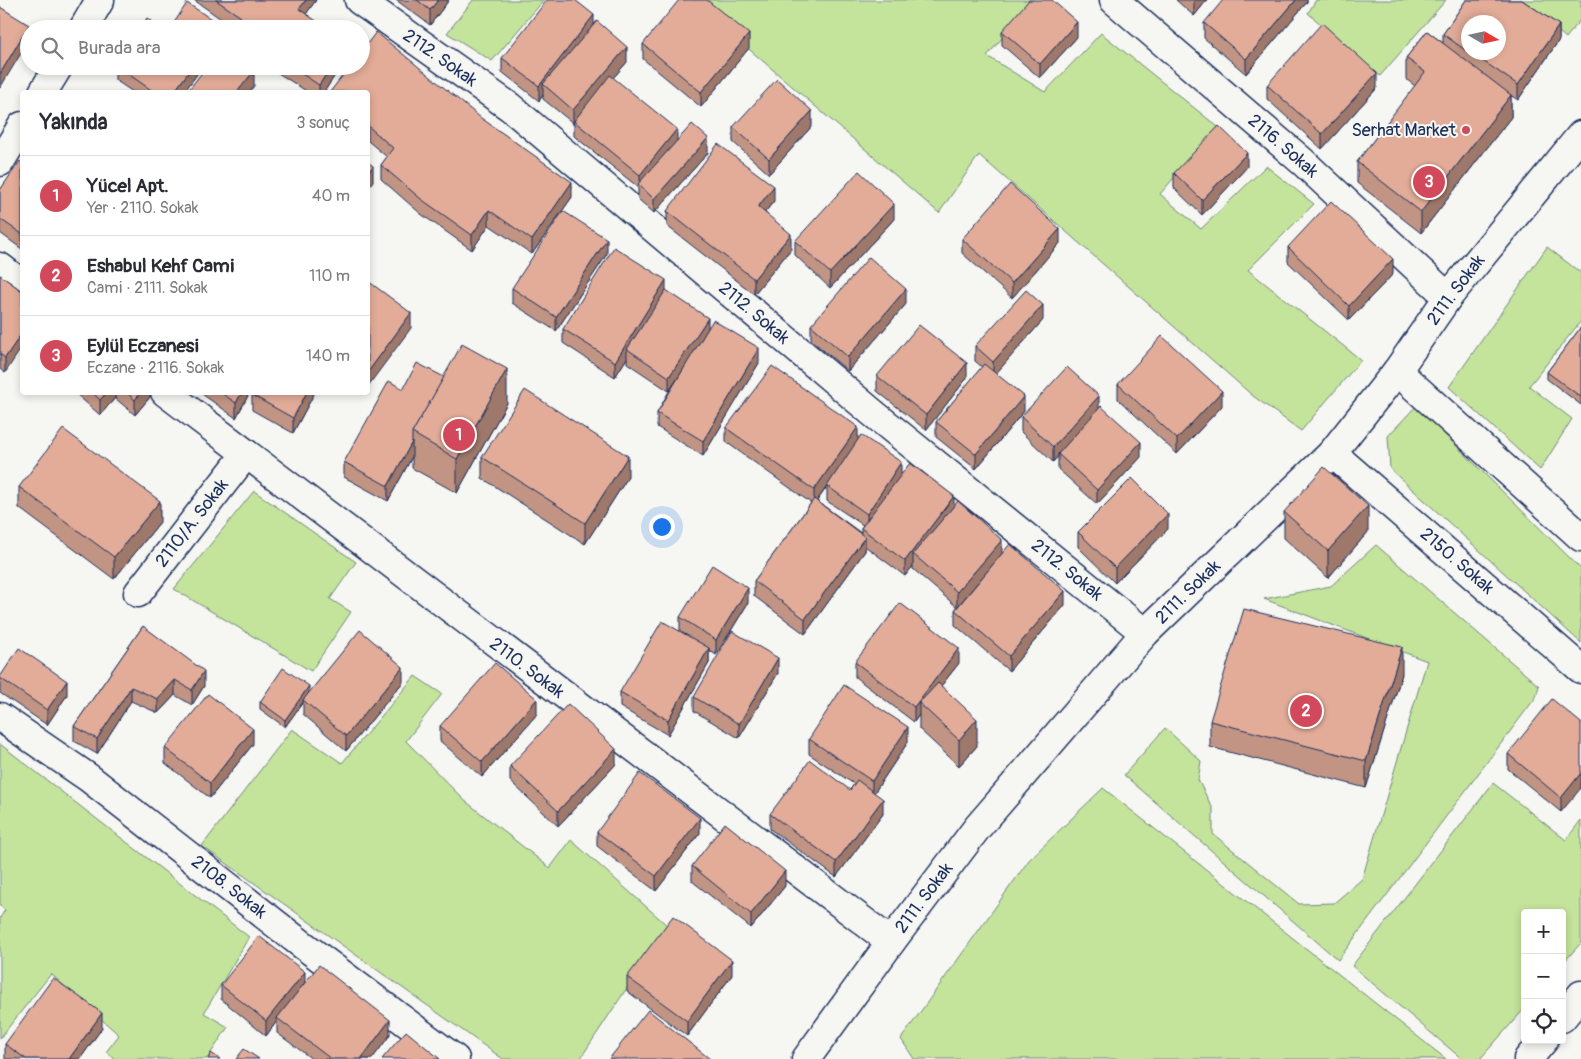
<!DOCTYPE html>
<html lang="tr">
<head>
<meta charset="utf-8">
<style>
	body { margin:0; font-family:Pangolin,sans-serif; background:#f2f2f3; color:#2b2b33 }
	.controls { position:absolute; right:15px; bottom:15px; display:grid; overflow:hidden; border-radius:5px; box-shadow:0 2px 8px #0003 }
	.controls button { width:45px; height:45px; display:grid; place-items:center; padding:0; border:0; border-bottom:1px solid #e1e1e2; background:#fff; color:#2b2b33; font:25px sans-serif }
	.compass { position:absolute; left:1461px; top:15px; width:45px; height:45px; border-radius:50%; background:#fff; box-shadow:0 2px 8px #0003; rotate:99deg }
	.you { position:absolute; left:661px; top:526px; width:18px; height:18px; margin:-12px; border:4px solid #fff; border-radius:50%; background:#1a73e8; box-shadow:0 0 0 8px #1a73e833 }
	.badge { display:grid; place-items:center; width:32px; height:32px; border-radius:50%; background:#d1495b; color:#fff; font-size:16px; font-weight:700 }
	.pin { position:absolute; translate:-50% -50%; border:2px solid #fff; box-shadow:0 1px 5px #0006 }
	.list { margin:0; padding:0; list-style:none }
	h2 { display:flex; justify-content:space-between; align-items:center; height:65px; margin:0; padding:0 20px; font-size:21px }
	h2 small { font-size:16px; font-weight:400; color:#7c7c81 }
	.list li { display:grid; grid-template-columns:32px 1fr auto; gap:15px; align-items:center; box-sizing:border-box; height:80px; padding:0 20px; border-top:1px solid #e1e1e2 }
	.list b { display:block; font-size:19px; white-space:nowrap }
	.list p { margin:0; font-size:16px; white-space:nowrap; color:#7c7c81 }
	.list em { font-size:16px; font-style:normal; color:#7c7c81 }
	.icon { flex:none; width:28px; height:28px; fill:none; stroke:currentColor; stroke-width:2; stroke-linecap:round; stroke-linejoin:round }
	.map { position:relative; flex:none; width:1581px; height:1059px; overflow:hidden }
	.search { position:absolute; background:#fff; box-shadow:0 2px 8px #0003; left:20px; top:20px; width:350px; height:55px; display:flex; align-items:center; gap:12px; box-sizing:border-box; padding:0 18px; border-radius:28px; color:#7c7c81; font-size:19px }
	.panel { position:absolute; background:#fff; box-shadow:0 2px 8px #0003; left:20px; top:90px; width:350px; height:305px; border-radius:5px }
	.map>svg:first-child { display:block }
</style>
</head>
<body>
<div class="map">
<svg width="1581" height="1059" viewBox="0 0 1581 1059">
	<rect width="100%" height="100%" fill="#f6f6f2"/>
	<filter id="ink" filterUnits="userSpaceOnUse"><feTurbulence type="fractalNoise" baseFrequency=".02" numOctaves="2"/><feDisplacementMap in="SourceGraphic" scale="10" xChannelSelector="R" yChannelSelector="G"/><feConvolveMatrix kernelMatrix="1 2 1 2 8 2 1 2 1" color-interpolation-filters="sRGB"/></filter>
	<g filter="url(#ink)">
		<g fill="#c4e39b" stroke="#70897c">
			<path d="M473 0H544L492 61 447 33Z"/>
			<path d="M692 0H1034L987 56 1045 92 1101 33 1218 127 1160 194 1201 229 1266 166 1314 204 1248 270 1361 360 1301 431 1253 396 979 155 939 213Z"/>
			<path d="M1316 0H1446L1380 76 1308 13Z"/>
			<path d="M1522 0H1581V19L1566 38Z"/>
			<path d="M1547 247 1581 273V321L1529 386 1572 419 1540 470 1449 387Z"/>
			<path d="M1416 406 1581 569V643L1390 469 1388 436Z"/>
			<path d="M254 491 356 562 330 599 351 612 311 671 174 589Z"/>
			<path d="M1376 545 1539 686 1536 697 1338 960 1124 775 1165 728 1201 761 1198 780 1213 809V834L1299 904 1334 903 1362 879 1427 661 1264 599 1331 586Z"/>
			<path d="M415 676 442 694 406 741 464 800 550 868 571 840 668 926 580 1059H503L202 846 292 729 342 763Z"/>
			<path d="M0 744 249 937 204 1013 228 1027 207 1059H115L106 1052 119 1035 51 974 0 1038V918L5 910 0 906Z"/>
			<path d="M1493 783 1566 840 1581 820V943L1562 964V913H1525V1008L1480 1059H1462L1352 966Z"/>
			<path d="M1103 788 1446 1059H914L901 1039 1029 860Z"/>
		</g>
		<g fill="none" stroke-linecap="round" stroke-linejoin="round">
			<g stroke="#1b2f5e" stroke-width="31">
				<g id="minor">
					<path d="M359 0 510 107 874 414 1145 633"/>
					<path d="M1114 0 1303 162 1448 297"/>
					<path d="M83 29 100 0"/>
					<path d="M43 92 59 66"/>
					<path d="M0 162 22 126"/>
					<path d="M0 267 22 284"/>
					<path d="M1397 371 1581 537"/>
					<path d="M165 392 891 942"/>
					<path d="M1332 453 1581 669"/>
					<path d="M138 593 246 454"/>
					<path d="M0 717 89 778 299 942 455 1059"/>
					<path d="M1562 1018 1581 995"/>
					<path d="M806 1059 891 942 977 828 1145 633 1332 453 1397 371 1448 297 1581 135"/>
					<path d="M1528 1059 1544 1040"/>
				</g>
			</g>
			<use href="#minor" stroke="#f6f6f2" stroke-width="28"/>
		</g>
		<g fill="#c29483" stroke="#1b2f5e" fill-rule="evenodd">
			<path d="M194 0H316L306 14 234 28Z"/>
			<path d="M396 0H449L430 25Z"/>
			<path d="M1176 0H1207L1194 16Z"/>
			<path d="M1307 0V2L1246 74 1204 38V23Z"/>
			<path d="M1466 0H1522L1559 25V40L1518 100 1507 93 1511 95V117L1421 233 1357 183V162L1415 86 1406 79V58L1427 31 1443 43V34ZM1468 22H1498V52H1468Z"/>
			<path d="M594 24 627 62 613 78 677 140 708 153 654 213 638 199V187L574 136V124L543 99V95L539 101 502 72V58Z"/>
			<path d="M1002 31 1077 37 1040 78 1002 45Z"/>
			<path d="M643 44 749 48 701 107 643 59Z"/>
			<path d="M115 66H200V70L184 92H133L115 80Z"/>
			<path d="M267 66H341L324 92H308Z"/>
			<path d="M1267 85 1377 88 1322 149 1267 99Z"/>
			<path d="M368 92 572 197 532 254 489 225 472 250 421 214 381 179V165L387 157 368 141Z"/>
			<path d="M812 126 769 174 733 142V127Z"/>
			<path d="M22 163V249L0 233V190Z"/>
			<path d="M1247 167 1202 215 1174 188V173Z"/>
			<path d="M774 201 765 212 791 249 754 294 667 226V211Z"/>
			<path d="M894 219 830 288 795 255V241Z"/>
			<path d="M962 239 1060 243 1012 298 962 253Z"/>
			<path d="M1288 247 1393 274 1349 320 1288 262Z"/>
			<path d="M607 254 556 331 512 303V288Z"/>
			<path d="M0 275 22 291 5 373 0 369Z"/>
			<path d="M906 304 848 371 811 340V325Z"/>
			<path d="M1043 320 996 373 1024 411 976 469 936 437V422L982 367 975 361V346Z"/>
			<path d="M708 327 759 363 703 456 657 427V413L669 391 627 363V358L615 377 563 343V329Z"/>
			<path d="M1581 327V405L1547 379V372Z"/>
			<path d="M877 376 967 378 926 430 877 391Z"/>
			<path d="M444 377 507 403 457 493 412 468V457L388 501 344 477V462L403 389Z"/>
			<path d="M1118 384 1222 406 1177 454 1118 399Z"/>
			<path d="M74 392H150V397L135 415 115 398 100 415Z"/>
			<path d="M199 392H250L236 418Z"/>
			<path d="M253 392H315L293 433 252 410V395Z"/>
			<path d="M1099 409 1141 457 1097 504 1058 469V456L1053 462 1021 432V417Z"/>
			<path d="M726 428 858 440 901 475 954 506 1002 554 1065 605 1009 671 955 625V610L957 607 913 569V566L905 576 865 546V551L805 634 754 596V581L811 503 726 442ZM827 487V501L863 525 861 528V533L817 501Z"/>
			<path d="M482 457 628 477 585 544 482 478Z"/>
			<path d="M19 487 160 522 114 579 19 508Z"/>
			<path d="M1284 512 1368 532 1328 578 1284 538Z"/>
			<path d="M1168 529 1115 583 1078 547V532Z"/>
			<path d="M748 603 716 655 709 650V663L668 735 620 707V692L680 631V617Z"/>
			<path d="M143 626 204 686 192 705 175 695 158 713 131 701 97 754 74 741V726Z"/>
			<path d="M855 662 959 663 941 686 977 746 959 766 919 729V715L914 722 855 677Z"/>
			<path d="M778 673 739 738 694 711V697Z"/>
			<path d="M1402 674 1366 788 1210 747V721Z"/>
			<path d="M0 677 67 695 47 725 0 693Z"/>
			<path d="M403 682 346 751 303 714V702L285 727 260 709V702L309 693Z"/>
			<path d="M537 714 482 777 440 741V726Z"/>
			<path d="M1581 723 1561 812 1508 769V754Z"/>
			<path d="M809 739 908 742 874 793 883 814 836 877 770 829V814L850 790 854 784 809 754Z"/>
			<path d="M253 744 210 798 165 763V748Z"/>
			<path d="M616 764 558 826 510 781V766Z"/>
			<path d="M597 832 700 833 656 891 597 846Z"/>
			<path d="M692 866 785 886 751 928 692 881Z"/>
			<path d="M732 975 687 1036 627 991V977Z"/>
			<path d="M305 983 390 1035 372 1059H312L277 1033V1021L266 1036 221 999V985Z"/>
			<path d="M102 1028 80 1059H5V1044Z"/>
		</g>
		<g fill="#9e786a" stroke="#1b2f5e">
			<path d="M306 0H316L299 24V9Z"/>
			<path d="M438 0H449L430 25V10Z"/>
			<path d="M1195 0H1207L1194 16V1Z"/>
			<path d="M1296 0H1307V2L1246 74V59Z"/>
			<path d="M594 15V30L543 84V95L539 101V86Z"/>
			<path d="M1077 22V37L1040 78V64Z"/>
			<path d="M29 25V40L0 88V74Z"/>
			<path d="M1559 25V40L1518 100V85Z"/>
			<path d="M749 34V48L701 107V92Z"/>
			<path d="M627 47V62L575 122 574 121 573 125V110Z"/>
			<path d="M193 66H200V70L184 92H174Z"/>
			<path d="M332 66H341L324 92H319V85Z"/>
			<path d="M254 71V86L249 92H237Z"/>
			<path d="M1377 73V88L1322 149V134Z"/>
			<path d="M1511 95V117L1421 233V212Z"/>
			<path d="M812 111V126L769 174V159Z"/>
			<path d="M677 129V144L640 187V175Z"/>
			<path d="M708 138V153L654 213V199Z"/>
			<path d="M1247 153V167L1202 215V200Z"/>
			<path d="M373 166V181L368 188V173Z"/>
			<path d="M572 182V197L532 254V240Z"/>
			<path d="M774 186V201L758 221V207Z"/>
			<path d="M894 204V219L830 288V273Z"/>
			<path d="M489 210V225L472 250V235Z"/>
			<path d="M1060 229V243L1012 298V283Z"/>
			<path d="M791 234V249L754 294V279Z"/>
			<path d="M607 239V254L556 331V317Z"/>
			<path d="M1393 259V274L1349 320V306Z"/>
			<path d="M666 280V295L627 349V358L615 377V362Z"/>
			<path d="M906 289V304L848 371V357Z"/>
			<path d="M1043 305V320L993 377V362Z"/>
			<path d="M411 313V328L368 386V372Z"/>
			<path d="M708 318V333L669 391V377Z"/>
			<path d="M22 333V347L5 373V358Z"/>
			<path d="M759 348V363L703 456V441Z"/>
			<path d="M967 363V378L926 430V415Z"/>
			<path d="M507 369V403L457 493V459Z"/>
			<path d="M1222 391V406L1177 454V439Z"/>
			<path d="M107 392H115V398L100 415V400Z"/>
			<path d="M141 392H150V397L135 415V400Z"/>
			<path d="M242 392H250L236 418V403Z"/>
			<path d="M307 392H315L293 433V418Z"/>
			<path d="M1024 396V411L976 469V454Z"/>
			<path d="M1099 396V411L1058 454V456L1053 462V447Z"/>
			<path d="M858 427V442L814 505V490Z"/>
			<path d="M412 442V457L388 501V486Z"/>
			<path d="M1141 442V457L1097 504V490Z"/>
			<path d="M628 456V477L585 544V523Z"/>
			<path d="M901 462V477L867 528V514Z"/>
			<path d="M954 496V511L913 554V566L905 576V561Z"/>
			<path d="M160 501V522L114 579V557Z"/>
			<path d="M1368 506V532L1328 578V551Z"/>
			<path d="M1168 514V529L1115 583V568Z"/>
			<path d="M865 537V551L805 634V619Z"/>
			<path d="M1002 540V554L957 607V592Z"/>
			<path d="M748 588V603L716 655V640Z"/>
			<path d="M1065 591V605L1009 671V656Z"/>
			<path d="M1402 647V674L1366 788V761Z"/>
			<path d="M709 648V663L668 735V720Z"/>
			<path d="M959 648V663L924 708 919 703V715L914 722V707Z"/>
			<path d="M778 658V673L739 738V724Z"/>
			<path d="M403 667V682L346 751V736Z"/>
			<path d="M204 671V686L192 705V690Z"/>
			<path d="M175 680V695L158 713V699Z"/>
			<path d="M67 681V695L47 725V710Z"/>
			<path d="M309 686V694L303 700V702L285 727V720Z"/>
			<path d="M131 687V701L97 754V739Z"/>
			<path d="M537 699V714L482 777V762Z"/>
			<path d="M977 719V746L959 766V740Z"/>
			<path d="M908 727V742L872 796V781Z"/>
			<path d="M253 729V744L210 798V783Z"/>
			<path d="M616 749V764L558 826V811Z"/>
			<path d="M1581 773V788L1561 812V798Z"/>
			<path d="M883 799V814L836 877V862Z"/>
			<path d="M700 818V833L656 891V876Z"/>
			<path d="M785 871V886L751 928V914Z"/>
			<path d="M732 960V975L687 1036V1021Z"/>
			<path d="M305 972V987L277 1018V1021L266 1036V1021Z"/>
			<path d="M102 1013V1028L80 1059H69Z"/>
			<path d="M390 1020V1035L372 1059H361Z"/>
		</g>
		<g fill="#e2ac98" stroke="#1b2f5e">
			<path d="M216 0H306L299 9 328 29H234L241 17Z"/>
			<path d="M417 0H438L430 10Z"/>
			<path d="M547 0H575L594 15 539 86 502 58Z"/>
			<path d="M679 0H707L749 34 701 92 643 44Z"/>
			<path d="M1029 0H1052L1077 22 1040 64 1002 31Z"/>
			<path d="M1223 0H1296L1246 59 1204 23Z"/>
			<path d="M1466 0H1522L1559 25 1518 85 1470 52H1498V22H1468V52L1443 34Z"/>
			<path d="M187 3 226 29H170Z"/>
			<path d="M0 7 29 25 0 74Z"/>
			<path d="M147 18 162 29H140Z"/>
			<path d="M597 21 627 47 573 110 543 84Z"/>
			<path d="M1322 23 1377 73 1322 134 1267 85Z"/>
			<path d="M1427 31 1511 95 1421 212 1357 162 1425 72 1406 58Z"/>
			<path d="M376 32 481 118 572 182 532 240 489 210 472 235 421 199 381 165 393 148 368 126V92H330L350 66H361V52Z"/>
			<path d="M117 66H193L174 92H154Z"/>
			<path d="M207 66H248L254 71 237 92H187Z"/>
			<path d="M290 66H332L319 85Z"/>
			<path d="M610 75 677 129 640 175 574 121Z"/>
			<path d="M777 79 812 111 769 159 733 127Z"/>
			<path d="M692 124 708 138 654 199 638 184Z"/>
			<path d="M1219 126 1247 153 1202 200 1174 173Z"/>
			<path d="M718 144 774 186 758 207 791 234 754 279 667 211Z"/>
			<path d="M20 161 22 163V234L0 219V190Z"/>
			<path d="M368 162 373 166 368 173Z"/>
			<path d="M859 171 894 204 830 273 795 241Z"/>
			<path d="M1010 184 1060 229 1012 283 962 239Z"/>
			<path d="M1331 201 1393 259 1349 306 1288 247Z"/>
			<path d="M563 211 607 239 556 317 512 288Z"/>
			<path d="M614 247 666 280 615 362 563 329Z"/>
			<path d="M869 257 906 289 848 357 811 325Z"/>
			<path d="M0 275 22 291V333L5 358 0 354Z"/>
			<path d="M368 281 411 313 368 372Z"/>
			<path d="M666 290 708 318 669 377 627 349Z"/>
			<path d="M1026 290 1043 305 993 362 975 346Z"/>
			<path d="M713 320 759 348 703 441 657 413Z"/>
			<path d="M919 325 967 363 926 415 877 376Z"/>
			<path d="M1581 327V397L1547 372Z"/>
			<path d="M1162 336 1222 391 1177 439 1118 384Z"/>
			<path d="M462 344 507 369 457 459 412 433Z"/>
			<path d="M417 363 444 377 412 433V442L388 486 344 462 389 381 403 389Z"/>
			<path d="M984 364 1024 396 976 454 936 422Z"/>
			<path d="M772 366 858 427 814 490 726 428Z"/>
			<path d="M1067 367 1099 396 1053 447 1021 417Z"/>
			<path d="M525 390 628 456 585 523 482 457Z"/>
			<path d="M92 392H107L100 400Z"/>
			<path d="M126 392H141L135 400Z"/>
			<path d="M220 392H242L236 403Z"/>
			<path d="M253 392H307L293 418 252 395Z"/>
			<path d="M1101 406 1141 442 1097 490 1058 454Z"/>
			<path d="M63 429 160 501 114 557 19 487Z"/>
			<path d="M861 435 901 462 867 514 827 486Z"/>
			<path d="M910 463 954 496 905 561 861 528Z"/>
			<path d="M1324 467 1368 506 1328 551 1284 512Z"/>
			<path d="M1132 478 1168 514 1115 568 1078 532Z"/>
			<path d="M814 499 865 537 805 619 754 581Z"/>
			<path d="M958 501 1002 540 957 592 913 554Z"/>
			<path d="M1010 544 1065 591 1009 656 955 610Z"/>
			<path d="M712 565 748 588 716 640 680 617Z"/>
			<path d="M900 603 959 648 914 707 855 662Z"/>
			<path d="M1244 609 1402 647 1366 761 1210 721Z"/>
			<path d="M662 621 709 648 668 720 620 692Z"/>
			<path d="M143 626 204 671 192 690 175 680 158 699 131 687 97 739 74 726Z"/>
			<path d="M360 630 403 667 346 736 303 700Z"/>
			<path d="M732 631 778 658 739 724 694 697Z"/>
			<path d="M19 648 67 681 47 710 0 678V677Z"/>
			<path d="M495 663 537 699 482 762 440 726Z"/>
			<path d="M283 668 309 686 285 720 260 702Z"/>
			<path d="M938 683 977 719 959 740 919 703Z"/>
			<path d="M844 685 908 727 872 781 809 739Z"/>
			<path d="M208 694 253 729 210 783 165 748Z"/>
			<path d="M1552 699 1581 723V773L1561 798 1508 754Z"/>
			<path d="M568 704 616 749 558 811 510 766Z"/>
			<path d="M810 760 850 790 857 780 883 799 836 862 770 814Z"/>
			<path d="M640 773 700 818 656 876 597 832Z"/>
			<path d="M725 823 785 871 751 914 692 866Z"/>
			<path d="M673 916 732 960 687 1021 627 977Z"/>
			<path d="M259 936 305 972 266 1021 221 985Z"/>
			<path d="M319 965 390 1020 361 1059H331L277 1018Z"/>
			<path d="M53 978 102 1013 69 1059H26L5 1044Z"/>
			<path d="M648 1010 710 1059H609Z"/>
			<path d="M406 1031 440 1059H382Z"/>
			<path d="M244 1049 259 1059H236Z"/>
			<path d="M211 1053 220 1059H208Z"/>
		</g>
	</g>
	<circle fill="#d1495b" stroke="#f6f6f2" stroke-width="2" cx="1466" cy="130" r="5"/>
	<g text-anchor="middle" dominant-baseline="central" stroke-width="4" stroke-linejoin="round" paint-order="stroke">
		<g font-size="18" fill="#1b2f5e" stroke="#f6f6f2">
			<text transform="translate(440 58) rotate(35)">2112. Sokak</text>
			<text transform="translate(1283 146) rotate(41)">2116. Sokak</text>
			<text transform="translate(1456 290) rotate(-53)">2111. Sokak</text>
			<text transform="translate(754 313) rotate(40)">2112. Sokak</text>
			<text transform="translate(192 523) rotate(-52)">2110/A. Sokak</text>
			<text transform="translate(1457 561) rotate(41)">2150. Sokak</text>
			<text transform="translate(1067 570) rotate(39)">2112. Sokak</text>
			<text transform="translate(1188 592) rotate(-44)">2111. Sokak</text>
			<text transform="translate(527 668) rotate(37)">2110. Sokak</text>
			<text transform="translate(229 887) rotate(38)">2108. Sokak</text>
			<text transform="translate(924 898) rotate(-53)">2111. Sokak</text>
		</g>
		<g font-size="18" fill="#1b2f5e" stroke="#f6f6f2" text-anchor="end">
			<text x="1456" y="130">Serhat Market</text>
		</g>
	</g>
</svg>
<div class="controls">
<button>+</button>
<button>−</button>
<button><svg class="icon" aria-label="locate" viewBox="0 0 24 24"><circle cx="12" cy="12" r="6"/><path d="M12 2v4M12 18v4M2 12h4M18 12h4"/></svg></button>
</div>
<svg class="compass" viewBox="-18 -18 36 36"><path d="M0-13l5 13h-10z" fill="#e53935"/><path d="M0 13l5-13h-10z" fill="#7c7c81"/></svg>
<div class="you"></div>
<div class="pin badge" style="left:459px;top:435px">1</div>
<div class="pin badge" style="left:1306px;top:711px">2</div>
<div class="pin badge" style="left:1429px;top:182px">3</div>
<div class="search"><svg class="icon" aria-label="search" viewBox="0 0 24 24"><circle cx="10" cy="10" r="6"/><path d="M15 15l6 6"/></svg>Burada ara</div>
<section class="panel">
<h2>Yakında<small>3 sonuç</small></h2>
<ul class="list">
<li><span class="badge">1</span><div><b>Yücel Apt.</b><p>Yer · 2110. Sokak</p></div><em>40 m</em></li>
<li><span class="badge">2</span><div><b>Eshabul Kehf Cami</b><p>Cami · 2111. Sokak</p></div><em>110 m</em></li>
<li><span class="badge">3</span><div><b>Eylül Eczanesi</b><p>Eczane · 2116. Sokak</p></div><em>140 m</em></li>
</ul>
</section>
</div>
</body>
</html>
